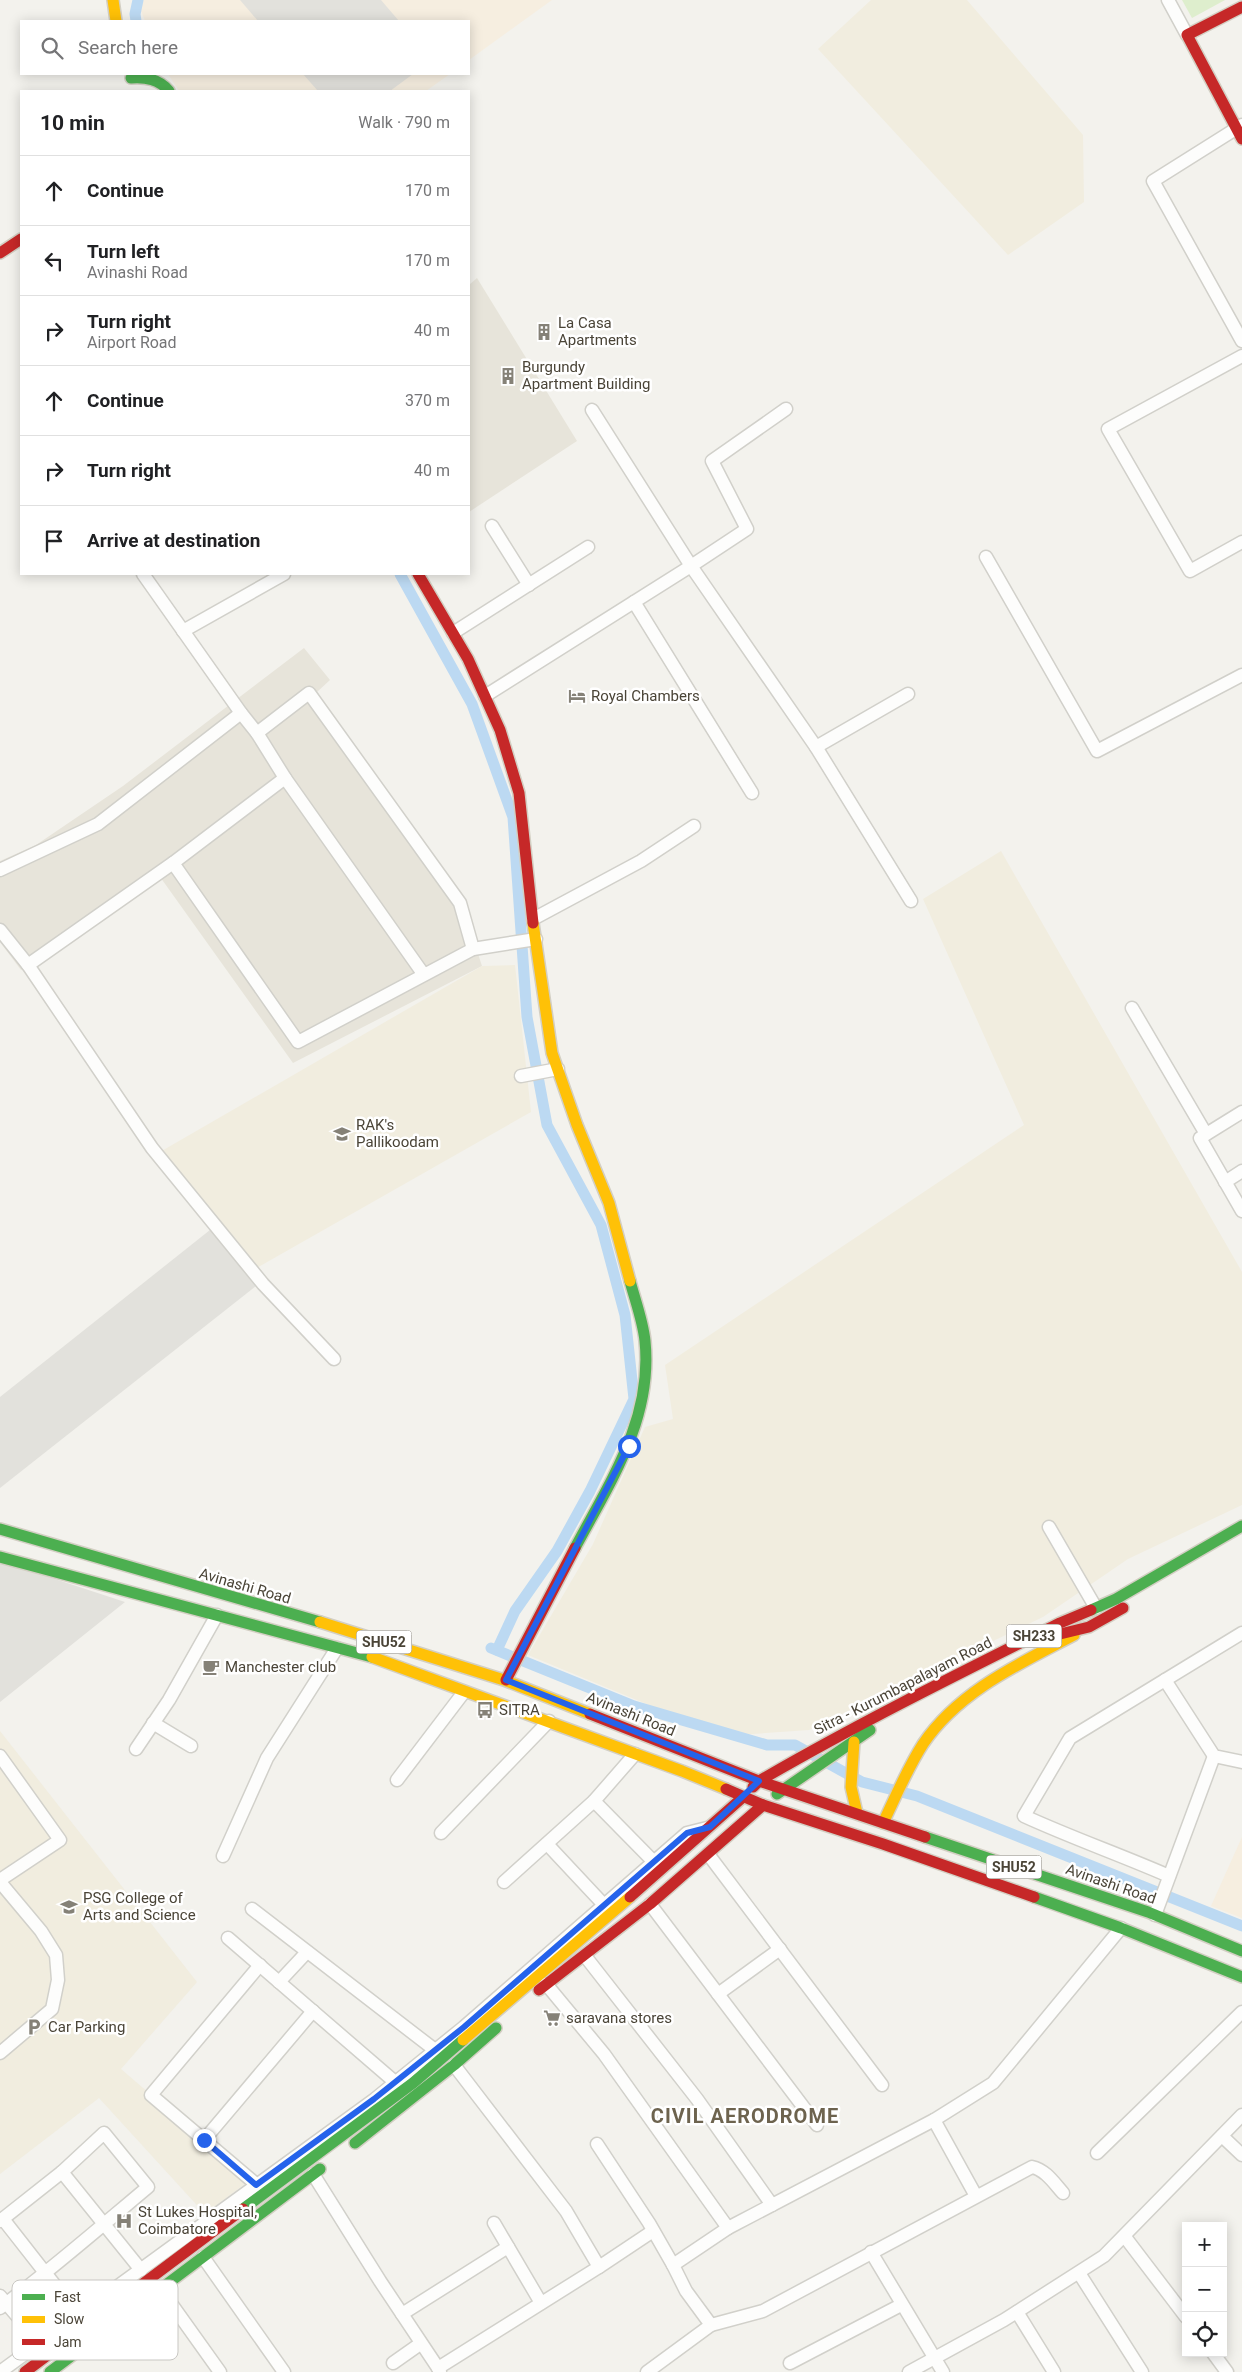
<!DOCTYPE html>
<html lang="en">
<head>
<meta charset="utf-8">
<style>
	body { margin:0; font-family:Roboto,sans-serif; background:#f6f6f6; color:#202124 }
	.controls { position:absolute; right:15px; bottom:15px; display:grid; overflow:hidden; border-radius:0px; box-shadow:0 2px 12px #0003 }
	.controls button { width:45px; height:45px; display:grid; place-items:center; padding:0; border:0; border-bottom:1px solid #e0e0e0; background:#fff; color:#202124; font:25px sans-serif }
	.stop { position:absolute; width:15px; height:15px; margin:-11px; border:4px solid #2563eb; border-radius:50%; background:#fff }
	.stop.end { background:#2563eb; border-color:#fff; box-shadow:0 1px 5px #0008 }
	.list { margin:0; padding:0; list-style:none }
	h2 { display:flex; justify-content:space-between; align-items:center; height:65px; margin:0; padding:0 20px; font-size:21px }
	h2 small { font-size:16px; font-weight:400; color:#757577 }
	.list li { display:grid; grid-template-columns:32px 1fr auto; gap:15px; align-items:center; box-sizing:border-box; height:70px; padding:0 20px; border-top:1px solid #e0e0e0 }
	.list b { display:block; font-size:19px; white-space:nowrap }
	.list p { margin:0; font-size:16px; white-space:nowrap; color:#757577 }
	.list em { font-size:16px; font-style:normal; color:#757577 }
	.icon { flex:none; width:28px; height:28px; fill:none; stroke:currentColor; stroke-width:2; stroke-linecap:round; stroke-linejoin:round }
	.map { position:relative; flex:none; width:1242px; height:2372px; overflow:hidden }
	.search { position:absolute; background:#fff; box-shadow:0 2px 12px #0003; left:20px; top:20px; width:450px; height:55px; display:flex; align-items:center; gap:12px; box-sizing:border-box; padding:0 18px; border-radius:0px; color:#757577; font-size:19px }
	.panel { position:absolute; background:#fff; box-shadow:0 2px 12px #0003; left:20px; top:90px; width:450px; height:485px; border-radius:0px }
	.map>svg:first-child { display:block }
</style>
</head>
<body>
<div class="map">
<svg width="1242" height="2372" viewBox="0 0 1242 2372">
	<rect width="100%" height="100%" fill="#f3f2ed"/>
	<g fill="#e7e4da">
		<path d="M477 278 577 441 469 512V285Z"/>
		<path d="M304 648 330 680 317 692 397 809 456 887 482 966 293 1063 158 874 122 902 21 970 0 942V861L36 845 123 786Z"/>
	</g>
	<g fill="#f6eee0">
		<path d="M137 0H552L469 60V21H145Z"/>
		<path d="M168 74H450L426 91H179Z"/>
		<path d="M1242 1837V1918L1211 1906Z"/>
	</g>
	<g fill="#f1eddf">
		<path d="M871 0H967L1083 135 1084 202 1008 255 818 49Z"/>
		<path d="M1001 851 1242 1272V1505L1128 1559 1043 1617 809 1730 724 1736 528 1655 593 1544 645 1427 673 1419 665 1365 1024 1125 923 899Z"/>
		<path d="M515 965 531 1112 246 1274 153 1156 482 966Z"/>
		<path d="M0 1731 197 1982 121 2069 250 2180 205 2214 99 2098 0 2174Z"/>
	</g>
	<path fill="#deeecd" d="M1182 0H1225L1192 18Z"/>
	<g fill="#e2e1dc">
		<path d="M240 0H381L399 21H258Z"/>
		<path d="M303 74H413L390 91H318Z"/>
		<path d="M210 1230 256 1286 0 1488V1397Z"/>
		<path d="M0 1561 125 1602 0 1702Z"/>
	</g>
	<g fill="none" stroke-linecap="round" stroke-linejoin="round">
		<g stroke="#bcd9f2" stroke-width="11">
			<path d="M136 21 135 14 138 0"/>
			<path d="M400 574 472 704 513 817 527 1017 547 1125 601 1225 625 1315 634 1399 590 1491 557 1551 515 1611 497 1650"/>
			<path d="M491 1648 634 1706 767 1745H795L862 1782 917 1796 1242 1926"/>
		</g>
		<g stroke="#d1d0ca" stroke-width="15">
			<g id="street">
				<path d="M1168 0 1187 35"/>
				<path d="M1242 125 1153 181 1242 341"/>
				<path d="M1242 356 1108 429 1190 571 1242 542"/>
				<path d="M592 410 691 566 747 529 712 461 786 409"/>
				<path d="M492 526 529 585"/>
				<path d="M986 557 1097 751 1242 675"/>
				<path d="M143 574 241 713"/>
				<path d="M634 602 752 793"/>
				<path d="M183 631 284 574"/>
				<path d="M453 633 588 547"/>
				<path d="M485 696 691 566 816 747 908 694"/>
				<path d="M816 747 911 901"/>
				<path d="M285 778 257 733 309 693 460 903 473 949"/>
				<path d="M0 870 98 824 241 713 257 733"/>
				<path d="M533 919 641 861 694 826"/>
				<path d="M0 930 28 965 173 863"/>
				<path d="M28 965 152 1148 263 1284 334 1359"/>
				<path d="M424 975 285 778 173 863 298 1042 473 949 536 939"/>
				<path d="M1132 1008 1206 1134"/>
				<path d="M521 1076 558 1069"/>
				<path d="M1242 1112 1200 1138 1242 1211"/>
				<path d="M1225 1182 1242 1171"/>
				<path d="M1049 1527 1096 1608"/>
				<path d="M1165 1680 1214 1756 1242 1762"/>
				<path d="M153 1723 191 1746"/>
				<path d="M136 1749 169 1700 217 1615"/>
				<path d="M0 1756 60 1840 0 1880"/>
				<path d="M397 1780 464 1692"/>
				<path d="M594 1801 654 1862"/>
				<path d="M441 1833 549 1721"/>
				<path d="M547 1844 605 1906"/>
				<path d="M708 1854 882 2085"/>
				<path d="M223 1856 267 1758 337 1648"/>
				<path d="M1169 1876C1121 1855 1072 1838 1024 1816L1070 1738 1242 1633"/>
				<path d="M0 1882 41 1931 56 1955 58 1980 52 2009 0 2053"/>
				<path d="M504 1882 594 1801 635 1754"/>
				<path d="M650 1904 817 2125"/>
				<path d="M252 1909 435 2050"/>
				<path d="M1155 1915 1214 1756"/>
				<path d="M228 1938 395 2082"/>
				<path d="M585 1956 697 2099 772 2205"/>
				<path d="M279 1982 307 1952"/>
				<path d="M546 1984 604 2054 728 2228 673 2265 686 2291 711 2325 647 2372"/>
				<path d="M718 1994 780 1949"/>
				<path d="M1222 2136 1242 2155"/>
				<path d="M204 2140 313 2011"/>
				<path d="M597 2144 649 2223 673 2265"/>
				<path d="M1097 2153 1242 2012"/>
				<path d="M313 2174 380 2281 438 2368"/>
				<path d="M257 2185 151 2095 260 1965"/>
				<path d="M976 2196 934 2120 993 2083 1121 1928"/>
				<path d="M3 2219 79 2316"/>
				<path d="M0 2221 62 2172"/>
				<path d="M494 2223 541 2303"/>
				<path d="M728 2228 934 2120"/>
				<path d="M1125 2237 1186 2317"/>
				<path d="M871 2252 943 2372"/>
				<path d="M203 2257 284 2372"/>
				<path d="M599 2267 653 2231"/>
				<path d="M1079 2273 1142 2372"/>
				<path d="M160 2288 220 2372"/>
				<path d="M0 2296 41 2344"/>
				<path d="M0 2308C51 2270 99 2228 148 2187L104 2133 62 2172 141 2270"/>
				<path d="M1017 2312 1054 2372"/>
				<path d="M402 2314 508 2247"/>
				<path d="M711 2325 763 2311 1032 2167C1046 2170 1054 2183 1063 2193"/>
				<path d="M1213 2353 1227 2372"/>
				<path d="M393 2363 420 2344"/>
				<path d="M790 2363 901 2305"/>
				<path d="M0 2372 375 2099 464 2027 687 1833 707 1828"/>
				<path d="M440 2372 438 2368 599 2267 566 2211 454 2065"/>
				<path d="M909 2372 1004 2320 1104 2256 1242 2115"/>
			</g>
		</g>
		<g stroke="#d3cfc3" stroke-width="14">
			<g id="fast">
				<path d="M131 78C146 77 159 79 169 91"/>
				<path d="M0 1529 320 1622"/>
				<path d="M575 1548C610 1482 653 1419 645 1341 643 1321 635 1300 630 1281"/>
				<path d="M0 1557 372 1657"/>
				<path d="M1091 1610 1116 1599 1242 1526"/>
				<path d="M777 1794 870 1730"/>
				<path d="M925 1837 1148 1912 1242 1951"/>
				<path d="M1034 1897 1121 1928 1242 1977"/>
				<path d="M355 2143 454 2065 496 2028"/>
				<path d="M243 2209 413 2083 463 2040"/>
				<path d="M50 2372 320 2169"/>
			</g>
		</g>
		<g stroke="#d3cfc3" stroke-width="14">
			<g id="slow">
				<path d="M113 0 116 21"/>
				<path d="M533 923 552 1053 577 1125 609 1203 630 1281"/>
				<path d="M320 1622 504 1680 590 1714"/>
				<path d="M372 1657 682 1771 726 1789"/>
				<path d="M854 1742 851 1787 857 1813"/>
				<path d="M883 1823C896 1796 907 1769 923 1744 959 1691 1019 1664 1074 1635"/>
				<path d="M463 2040 630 1897"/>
			</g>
		</g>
		<g stroke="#d3cfc3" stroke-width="14">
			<g id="jam">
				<path d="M1242 7 1187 35 1242 139"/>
				<path d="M0 253 21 239"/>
				<path d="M418 574 468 659 500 730 519 793 533 923"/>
				<path d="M1056 1635 1089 1627 1123 1608"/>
				<path d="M506 1680 575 1548"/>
				<path d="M590 1714 759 1781 925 1837"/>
				<path d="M753 1787 759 1781C857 1724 958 1674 1060 1623L1091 1610"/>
				<path d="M726 1789 763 1805 883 1844 1034 1897"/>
				<path d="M630 1897 742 1798"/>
				<path d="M539 1990 650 1904 763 1805"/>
				<path d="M25 2372 243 2209"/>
			</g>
		</g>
		<use href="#street" stroke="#fdfdfc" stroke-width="12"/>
		<use href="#fast" stroke="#4caf50" stroke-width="11"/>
		<use href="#slow" stroke="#ffc107" stroke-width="11"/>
		<use href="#jam" stroke="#c62828" stroke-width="11"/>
	</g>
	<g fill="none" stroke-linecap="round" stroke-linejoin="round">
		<path stroke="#2563eb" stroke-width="6" d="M204 2140 256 2185 374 2099 464 2027 687 1833 710 1827 759 1781 506 1680 629 1446"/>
	</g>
	<defs>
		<g id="building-bare" transform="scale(1.35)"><path d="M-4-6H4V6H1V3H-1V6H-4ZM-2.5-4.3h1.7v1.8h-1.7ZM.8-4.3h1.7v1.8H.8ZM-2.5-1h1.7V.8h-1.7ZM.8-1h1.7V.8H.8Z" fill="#858177" stroke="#fff" stroke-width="2.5" paint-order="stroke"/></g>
		<g id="hotel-bare" transform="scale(1.35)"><path d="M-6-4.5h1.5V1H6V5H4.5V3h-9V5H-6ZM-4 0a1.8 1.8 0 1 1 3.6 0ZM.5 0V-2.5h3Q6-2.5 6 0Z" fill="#858177" stroke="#fff" stroke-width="2.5" paint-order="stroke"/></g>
		<g id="school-bare" transform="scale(1.35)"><path d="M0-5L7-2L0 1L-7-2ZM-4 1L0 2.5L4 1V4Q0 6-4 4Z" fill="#858177" stroke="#fff" stroke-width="2.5" paint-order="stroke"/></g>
		<g id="cafe-bare" transform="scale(1.35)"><path d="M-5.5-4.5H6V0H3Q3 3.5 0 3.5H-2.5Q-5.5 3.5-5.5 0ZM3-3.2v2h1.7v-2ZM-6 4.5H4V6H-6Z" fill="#858177" stroke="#fff" stroke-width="2.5" paint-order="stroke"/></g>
		<g id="bus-bare" transform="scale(1.35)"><path d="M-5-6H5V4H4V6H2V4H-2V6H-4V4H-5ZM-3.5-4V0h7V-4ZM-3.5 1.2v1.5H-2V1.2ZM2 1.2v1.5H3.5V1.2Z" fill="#858177" stroke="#fff" stroke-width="2.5" paint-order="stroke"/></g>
		<g id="university-bare" transform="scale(1.35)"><path d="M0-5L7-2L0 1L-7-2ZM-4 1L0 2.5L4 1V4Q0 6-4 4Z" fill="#858177" stroke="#fff" stroke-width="2.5" paint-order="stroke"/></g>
		<g id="supermarket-bare" transform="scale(1.35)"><path d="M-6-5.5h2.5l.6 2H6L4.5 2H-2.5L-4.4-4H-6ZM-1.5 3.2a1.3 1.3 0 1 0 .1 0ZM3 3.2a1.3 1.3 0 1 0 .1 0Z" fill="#858177" stroke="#fff" stroke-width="2.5" paint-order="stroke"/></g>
		<g id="parking-bare" transform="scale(1.35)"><path d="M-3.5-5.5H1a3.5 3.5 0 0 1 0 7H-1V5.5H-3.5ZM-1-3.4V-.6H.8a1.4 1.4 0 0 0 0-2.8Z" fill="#858177" stroke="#fff" stroke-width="2.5" paint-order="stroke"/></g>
		<g id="hospital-bare" transform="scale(1.35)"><path d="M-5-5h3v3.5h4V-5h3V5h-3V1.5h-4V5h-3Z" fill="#858177" stroke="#fff" stroke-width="2.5" paint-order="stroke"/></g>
	</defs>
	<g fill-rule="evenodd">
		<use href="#building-bare" x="544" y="332"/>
		<use href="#building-bare" x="508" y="376"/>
		<use href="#hotel-bare" x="577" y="696"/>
		<use href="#school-bare" x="342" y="1134"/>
		<use href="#cafe-bare" x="211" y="1667"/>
		<use href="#bus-bare" x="485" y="1710"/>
		<use href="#university-bare" x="69" y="1907"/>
		<use href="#supermarket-bare" x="552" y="2018"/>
		<use href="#parking-bare" x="34" y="2027"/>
		<use href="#hospital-bare" x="124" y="2221"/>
	</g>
	<g text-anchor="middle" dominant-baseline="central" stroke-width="5" stroke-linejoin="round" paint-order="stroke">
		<g fill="#fff" stroke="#807c73" stroke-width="1">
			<rect x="1006.5" y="1624.5" width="55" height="23" rx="4"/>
			<rect x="356.5" y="1630.5" width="55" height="23" rx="4"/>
			<rect x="986.5" y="1855.5" width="55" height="23" rx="4"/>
		</g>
		<g font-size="14" font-weight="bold" fill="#4a4437">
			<text x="1034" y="1636">SH233</text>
			<text x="384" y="1642">SHU52</text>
			<text x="1014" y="1867">SHU52</text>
		</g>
		<g font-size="15" fill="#4a4437" stroke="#fff" text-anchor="start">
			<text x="558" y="323">La Casa<tspan x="558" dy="17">Apartments</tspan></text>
			<text x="522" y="367">Burgundy<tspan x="522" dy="17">Apartment Building</tspan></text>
			<text x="591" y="696">Royal Chambers</text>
			<text x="356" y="1125">RAK's<tspan x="356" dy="17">Pallikoodam</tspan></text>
			<text x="225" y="1667">Manchester club</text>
			<text x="499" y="1710">SITRA</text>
			<text x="83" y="1898">PSG College of<tspan x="83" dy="17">Arts and Science</tspan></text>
			<text x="566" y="2018">saravana stores</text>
			<text x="48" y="2027">Car Parking</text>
			<text x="138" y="2212">St Lukes Hospital,<tspan x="138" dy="17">Coimbatore</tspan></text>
		</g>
		<g font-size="15" fill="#4a4437" stroke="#fff">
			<text transform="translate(245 1586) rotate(16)">Avinashi Road</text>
			<text transform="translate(903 1686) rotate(-27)">Sitra - Kurumbapalayam Road</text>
			<text transform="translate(631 1714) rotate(22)">Avinashi Road</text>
			<text transform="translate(1111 1884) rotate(19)">Avinashi Road</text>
		</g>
		<g font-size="20" font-weight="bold" letter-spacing="1" fill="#6d634e" stroke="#fff">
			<text x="745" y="2116">CIVIL AERODROME</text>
		</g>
	</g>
	<rect x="12" y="2280" width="166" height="80" rx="8" fill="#fff" stroke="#c9c7c3" stroke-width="1"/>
	<rect x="22" y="2294" width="23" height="6" fill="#4caf50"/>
	<rect x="22" y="2316" width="23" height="7" fill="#ffc107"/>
	<rect x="22" y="2339" width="23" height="6" fill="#c62828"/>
	<g font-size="14" fill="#4a4437">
		<text x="54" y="2302">Fast</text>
		<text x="54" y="2324">Slow</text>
		<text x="54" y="2347">Jam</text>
	</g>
</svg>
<div class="controls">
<button>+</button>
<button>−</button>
<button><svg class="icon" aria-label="locate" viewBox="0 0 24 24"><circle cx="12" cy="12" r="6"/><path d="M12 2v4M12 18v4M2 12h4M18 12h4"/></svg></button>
</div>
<div class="stop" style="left:629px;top:1446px"></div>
<div class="stop end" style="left:204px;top:2140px"></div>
<div class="search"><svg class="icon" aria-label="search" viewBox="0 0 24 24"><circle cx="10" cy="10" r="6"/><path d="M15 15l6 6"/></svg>Search here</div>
<section class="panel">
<h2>10 min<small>Walk · 790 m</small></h2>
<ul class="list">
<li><svg class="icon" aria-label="ahead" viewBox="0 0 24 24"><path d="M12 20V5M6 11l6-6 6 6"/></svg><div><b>Continue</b></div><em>170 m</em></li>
<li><svg class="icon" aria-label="left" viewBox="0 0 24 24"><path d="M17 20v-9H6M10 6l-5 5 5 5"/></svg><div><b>Turn left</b><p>Avinashi Road</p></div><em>170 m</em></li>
<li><svg class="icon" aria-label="right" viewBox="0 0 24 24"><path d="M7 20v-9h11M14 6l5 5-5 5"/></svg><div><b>Turn right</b><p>Airport Road</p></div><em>40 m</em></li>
<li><svg class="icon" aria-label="ahead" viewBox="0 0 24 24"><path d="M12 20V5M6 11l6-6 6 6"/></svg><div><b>Continue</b></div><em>370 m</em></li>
<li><svg class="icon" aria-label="right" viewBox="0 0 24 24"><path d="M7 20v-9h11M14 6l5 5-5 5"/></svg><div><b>Turn right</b></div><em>40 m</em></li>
<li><svg class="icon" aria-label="arrive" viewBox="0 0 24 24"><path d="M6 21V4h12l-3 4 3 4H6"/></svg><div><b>Arrive at destination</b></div></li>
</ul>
</section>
</div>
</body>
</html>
